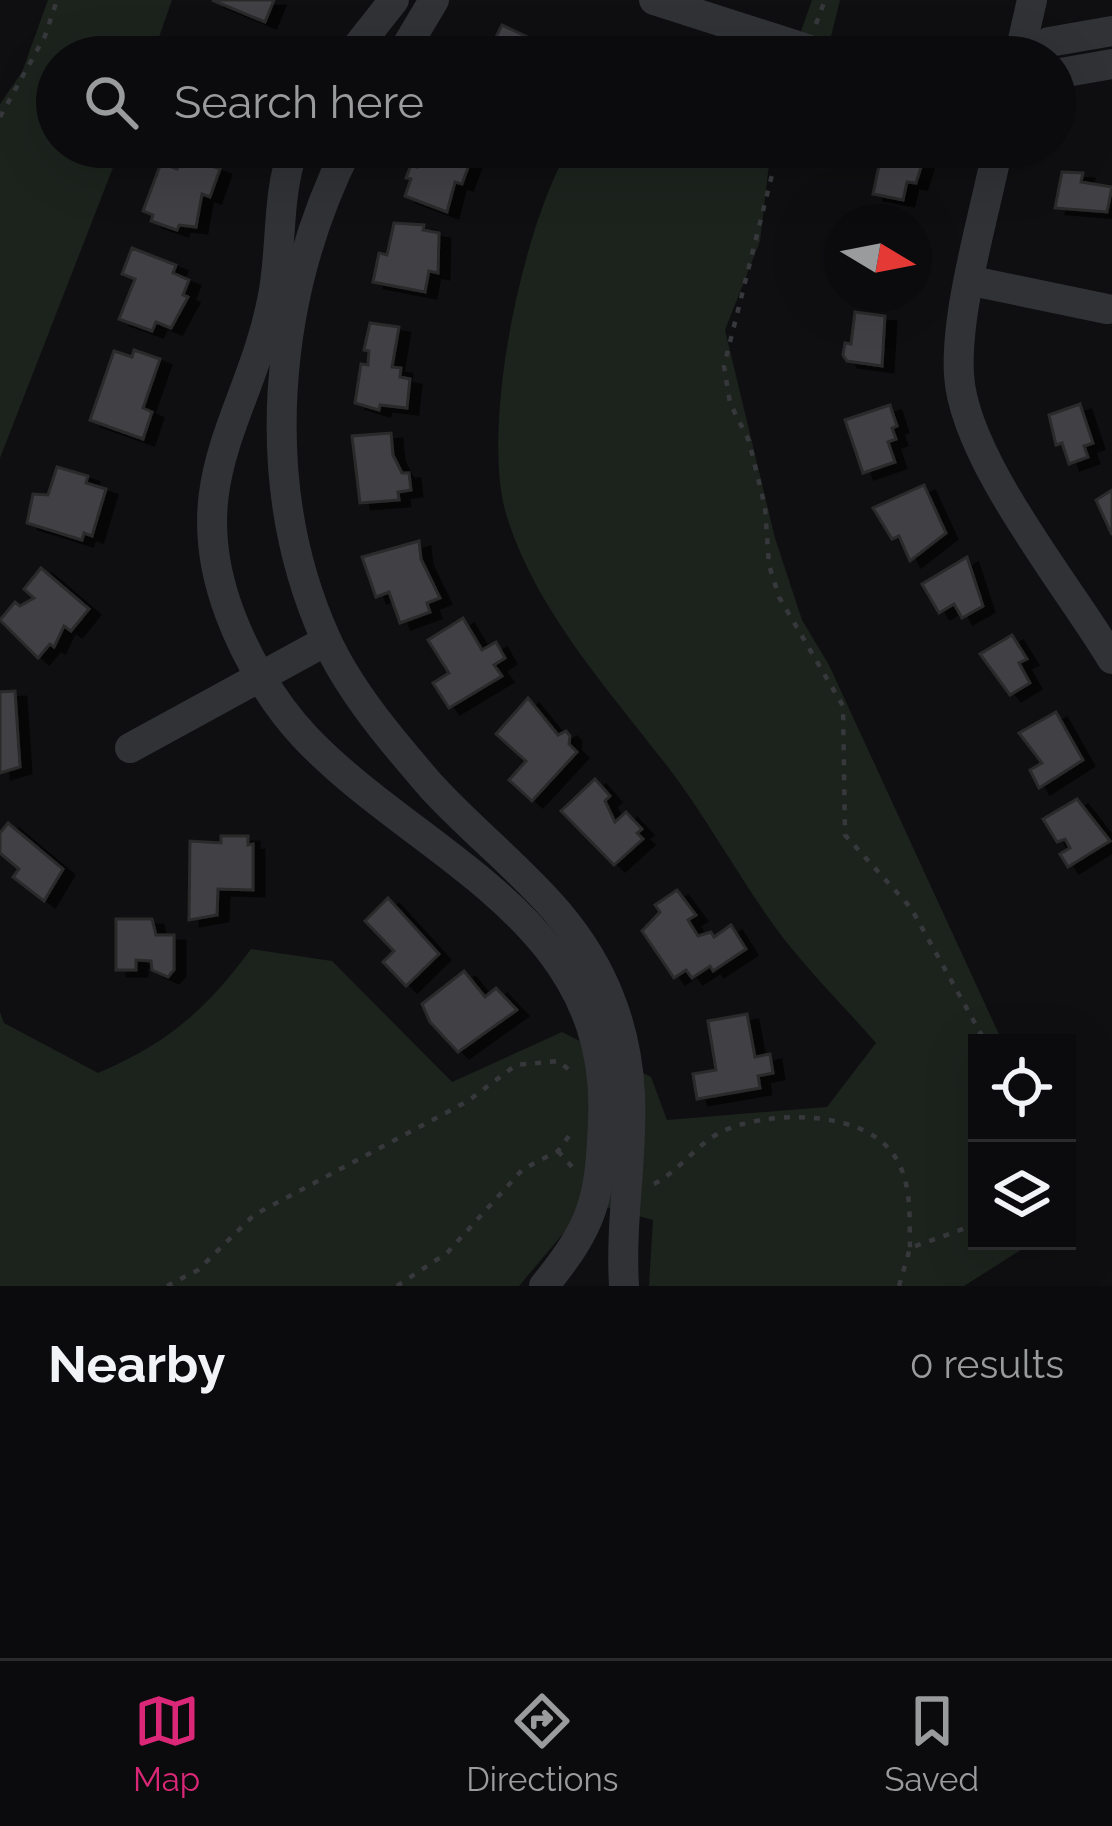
<!DOCTYPE html>
<html lang="en">
<head>
<meta charset="utf-8">
<style>
	body { margin:0; font-family:Raleway,sans-serif; background:#19191b; color:#f1f3f6 }
	.controls { position:absolute; right:36px; bottom:36px; display:grid; overflow:hidden; border-radius:0px; box-shadow:0 12px 48px #0002 }
	.controls button { width:108px; height:108px; display:grid; place-items:center; padding:0; border:0; border-bottom:3px solid #2b2b2e; background:#0b0b0d; color:#f1f3f6; font:60px sans-serif }
	.compass { position:absolute; left:824px; top:204px; width:108px; height:108px; border-radius:50%; background:#0b0b0d; box-shadow:0 12px 48px #0002; rotate:100deg }
	.list { margin:0; padding:0; list-style:none }
	h2 { display:flex; justify-content:space-between; align-items:center; height:156px; margin:0; padding:0 48px; font-size:51px }
	h2 small { font-size:39px; font-weight:400; color:#9a9b9d }
	.icon { flex:none; width:66px; height:66px; fill:none; stroke:currentColor; stroke-width:2; stroke-linecap:round; stroke-linejoin:round }
	.map { position:relative; flex:none; width:1112px; height:1286px; overflow:hidden }
	.search { position:absolute; background:#0b0b0d; box-shadow:0 12px 48px #0002; left:36px; right:36px; top:36px; height:132px; display:flex; align-items:center; gap:30px; box-sizing:border-box; padding:0 42px; border-radius:66px; color:#9a9b9d; font-size:45px }
	.sheet { height:372px; background:#0b0b0d }
	nav { display:flex; justify-content:space-around; align-items:center; box-sizing:border-box; height:168px; border-top:3px solid #2b2b2e; background:#0b0b0d; font-size:33px; color:#9a9b9d }
	nav a { display:grid; justify-items:center; gap:6px }
	nav .on { color:#db2777 }
	.map>svg:first-child { display:block }
</style>
</head>
<body>
<div class="map">
<svg width="1112" height="1286" viewBox="0 0 1112 1286">
	<defs>
		<filter id="shadow"><feDropShadow dx="11" dy="6" stdDeviation="0" flood-color="#0009"/></filter>
	</defs>
	<rect width="100%" height="100%" fill="#0f0f11"/>
	<g fill="#1c231d">
		<path d="M48 0H172L152 57H57V147H121L0 458V104L22 72Z"/>
		<path d="M812 0H840L826 57H792Z"/>
		<path d="M570 147H771L760 241 725 330 775 538 802 620 829 665 1003 1043H977V1241H1035L964 1286H649L653 1220 580 1200 567 1229 519 1286H0V1012L4 1023 98 1073C168 1043 206 1010 251 949L332 961 452 1082 562 1032 651 1077 667 1120 827 1107 876 1043C843 1005 805 968 775 927 739 877 710 824 674 775 614 696 537 613 507 517 479 429 523 224 570 147Z"/>
	</g>
	<g fill="#404145" stroke="#2a2a2c" stroke-width="3" filter="url(#shadow)">
		<path d="M212 0H274L265 22Z"/>
		<path d="M502 25 538 42 531 57H486Z"/>
		<path d="M421 147H454L451 155 470 162 462 184 455 182 447 212 405 196 411 179 406 178 411 165 417 167Z"/>
		<path d="M883 147 927 148 916 183 907 182 903 200 873 194Z"/>
		<path d="M183 155 220 169 210 197 202 194 196 227 179 225 177 230 151 221 153 215 143 211 161 163 177 169Z"/>
		<path d="M1062 172 1083 173 1081 182 1112 187 1107 212 1055 208Z"/>
		<path d="M394 223 424 225 423 230 439 233 438 273 429 271 425 292 373 282 379 253 387 255Z"/>
		<path d="M132 248 176 265 173 273 189 280 183 295 188 297 171 328 156 322 152 331 119 319 135 279 122 274Z"/>
		<path d="M855 312 885 316 882 366 847 361 843 355 845 343 851 344Z"/>
		<path d="M370 323 399 327 392 367 401 368 400 377 410 379 407 408 380 405 379 410 355 403 361 364 368 365 369 351 364 350Z"/>
		<path d="M134 350 160 359 143 408 152 412 143 439 90 420 114 351 132 357Z"/>
		<path d="M1080 404 1093 443 1084 446 1088 457 1069 464 1062 443 1056 445 1049 415Z"/>
		<path d="M890 405 897 426 892 428 896 439 888 442 895 462 863 473 845 420Z"/>
		<path d="M391 433 393 455 402 473H409L411 490 398 492 399 500 360 503 352 436Z"/>
		<path d="M57 467 88 476 86 483 106 489 92 536 84 533 82 540 27 523 33 494 48 495Z"/>
		<path d="M924 485 946 533 910 561 899 536 892 539 873 508Z"/>
		<path d="M1112 490V535L1096 500Z"/>
		<path d="M419 541 421 559 440 598 427 603 430 612 400 623 389 592 376 597 362 557Z"/>
		<path d="M967 557 983 606 962 618 954 604 939 613 922 584Z"/>
		<path d="M41 568 89 609 71 631 64 626 54 647 50 644 38 658 0 620 15 602 20 606 34 598 24 589Z"/>
		<path d="M463 618 482 650 496 642 505 658 494 665 502 676 449 708 433 683 449 673 428 640Z"/>
		<path d="M1012 635 1027 659 1019 663 1030 683 1010 695 980 654Z"/>
		<path d="M15 691 20 767 0 773V692Z"/>
		<path d="M528 698 558 735 566 731 570 736 569 744 577 752 532 801 509 780 526 761 496 734Z"/>
		<path d="M1056 712 1083 760 1039 788 1030 770 1042 763 1019 733Z"/>
		<path d="M595 779 610 796 605 801 615 822 626 812 642 829 637 833 643 839 614 865 561 811Z"/>
		<path d="M1077 799 1110 841 1068 867 1060 854 1070 848 1065 839 1057 842 1043 819Z"/>
		<path d="M8 823 63 869 44 901 13 877 19 869 0 853V833Z"/>
		<path d="M221 836H248V845L253 844V890L218 889 217 915 189 920 190 841 221 843Z"/>
		<path d="M677 890 696 915 688 920 698 936 711 932 714 937 731 925 746 949 713 971 710 966 692 978 686 970 674 978 642 931 660 912 655 905Z"/>
		<path d="M388 898 439 954 406 986 383 962 394 951 365 921Z"/>
		<path d="M116 919H152L156 935H174V970L168 977 152 970 151 961 136 960V970H116Z"/>
		<path d="M464 971 485 997 496 988 517 1010 458 1052 430 1022 422 1004Z"/>
		<path d="M747 1014 755 1057 770 1054 773 1073 758 1076 760 1088 697 1099 693 1074 716 1070 708 1021Z"/>
	</g>
	<g fill="none" stroke-linecap="round" stroke-linejoin="round">
		<g stroke="#37383c" stroke-width="4.5" stroke-dasharray="6 9" stroke-linecap="butt">
			<path d="M816 24 825 0"/>
			<path d="M0 117 45 36 57 0"/>
			<path d="M779 147 724 366 730 403 749 441 765 507 769 565 779 597 843 706 845 835 911 908 986 1043"/>
			<path d="M558 1151 574 1169"/>
			<path d="M654 1184C679 1171 696 1145 721 1132 764 1111 855 1109 889 1149 913 1176 909 1215 910 1248"/>
			<path d="M167 1286 198 1270 254 1215 468 1101 516 1065 558 1061 573 1073"/>
			<path d="M397 1286 447 1253 523 1169 558 1151 574 1129"/>
			<path d="M899 1286 910 1248 977 1224"/>
		</g>
		<g stroke="#313235" stroke-width="30">
			<path d="M654 0 832 57"/>
			<path d="M349 57 394 0"/>
			<path d="M400 57 434 0"/>
			<path d="M1019 57 1032 0"/>
			<path d="M1027 57 1049 42 1112 31"/>
			<path d="M1055 74 1112 64"/>
			<path d="M294 147C277 194 282 241 274 290 253 413 178 476 230 614 246 657 273 703 305 737 420 858 613 918 603 1121 600 1200 594 1224 544 1286"/>
			<path d="M348 147C273 296 256 484 326 639 350 692 393 742 431 786 496 857 574 905 610 999 650 1100 618 1185 624 1286"/>
			<path d="M998 147C985 213 955 311 959 375 964 459 1067 584 1112 659"/>
			<path d="M972 281 1107 309"/>
			<path d="M130 748 326 641"/>
		</g>
	</g>
</svg>
<div class="controls">
<button><svg class="icon" aria-label="locate" viewBox="0 0 24 24"><circle cx="12" cy="12" r="6"/><path d="M12 2v4M12 18v4M2 12h4M18 12h4"/></svg></button>
<button><svg class="icon" aria-label="layers" viewBox="0 0 24 24"><path d="M12 4l9 5-9 5-9-5zM3 14l9 5 9-5"/></svg></button>
</div>
<svg class="compass" viewBox="-18 -18 36 36"><path d="M0-13l5 13h-10z" fill="#e53935"/><path d="M0 13l5-13h-10z" fill="#9a9b9d"/></svg>
<div class="search"><svg class="icon" aria-label="search" viewBox="0 0 24 24"><circle cx="10" cy="10" r="6"/><path d="M15 15l6 6"/></svg>Search here</div>
</div>
<section class="sheet">
<h2>Nearby<small>0 results</small></h2>
<ul class="list">
</ul>
</section>
<nav>
<a class="on"><svg class="icon" aria-label="map" viewBox="0 0 24 24"><path d="M3 6l6-2 6 2 6-2v14l-6 2-6-2-6 2zM9 4v14M15 6v14"/></svg>Map</a>
<a><svg class="icon" aria-label="directions" viewBox="0 0 24 24"><path d="M12 3l9 9-9 9-9-9zM9 14v-3h6M13 9l2 2-2 2"/></svg>Directions</a>
<a><svg class="icon" aria-label="saved" viewBox="0 0 24 24"><path d="M7 4h10v16l-5-4-5 4z"/></svg>Saved</a>
</nav>
</body>
</html>
